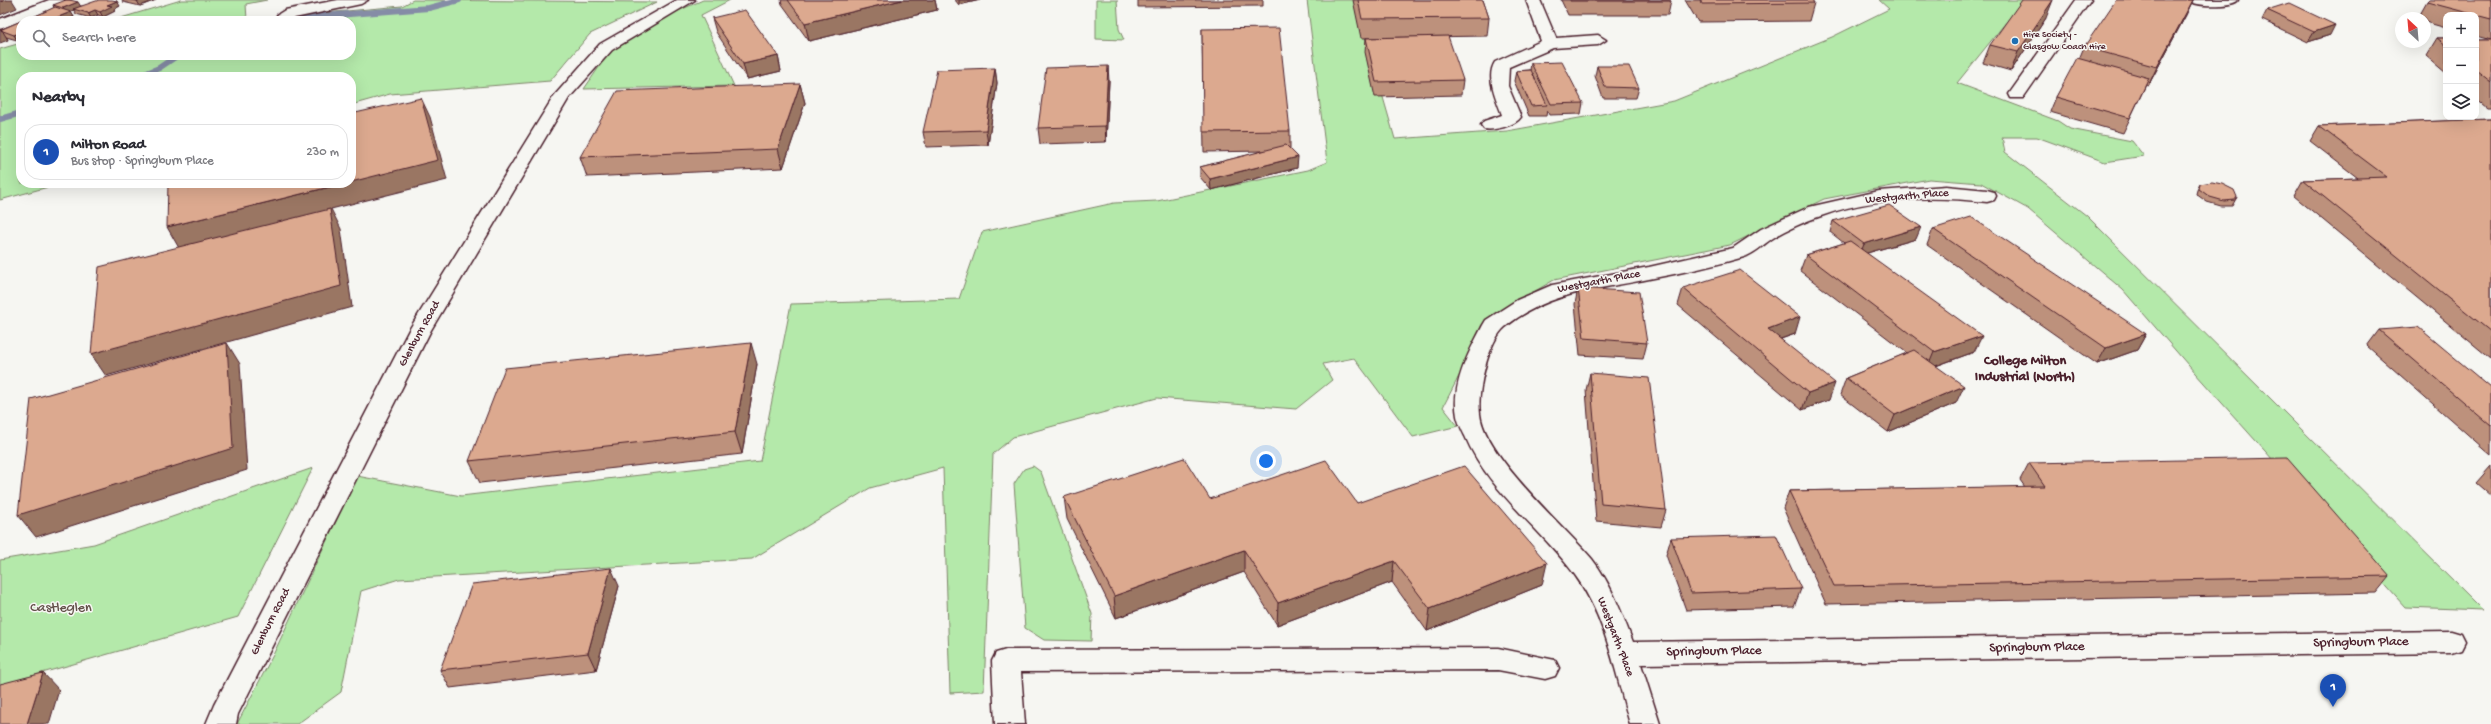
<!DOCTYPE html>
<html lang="en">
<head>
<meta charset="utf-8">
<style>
	body { margin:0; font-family:"Gochi Hand",sans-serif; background:#f7f7f7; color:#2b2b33 }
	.controls { position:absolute; right:12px; top:12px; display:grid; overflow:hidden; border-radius:8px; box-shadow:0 4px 16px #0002 }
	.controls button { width:36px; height:36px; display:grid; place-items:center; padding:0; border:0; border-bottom:1px solid #e1e1e2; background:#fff; color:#2b2b33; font:20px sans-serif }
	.compass { position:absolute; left:2395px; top:12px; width:36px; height:36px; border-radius:50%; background:#fff; box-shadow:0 4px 16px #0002; rotate:334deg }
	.you { position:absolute; left:1266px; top:461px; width:14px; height:14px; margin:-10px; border:3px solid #fff; border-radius:50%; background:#1a73e8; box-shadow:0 0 0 6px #1a73e833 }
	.badge { display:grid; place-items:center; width:26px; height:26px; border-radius:50%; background:#1a73e8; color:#fff; font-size:13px; font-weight:700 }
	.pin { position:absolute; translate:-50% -33px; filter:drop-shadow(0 1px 2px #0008) }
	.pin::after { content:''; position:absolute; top:21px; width:14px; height:12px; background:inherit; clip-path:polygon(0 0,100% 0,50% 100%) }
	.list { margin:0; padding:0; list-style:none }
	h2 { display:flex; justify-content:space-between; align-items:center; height:52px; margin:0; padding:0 16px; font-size:17px }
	h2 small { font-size:13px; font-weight:400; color:#7c7c81 }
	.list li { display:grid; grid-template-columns:26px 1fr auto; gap:12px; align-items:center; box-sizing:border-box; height:56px; margin:0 8px 8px; padding:0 8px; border:1px solid #e1e1e2; border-radius:16px }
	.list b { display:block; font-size:15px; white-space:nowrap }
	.list p { margin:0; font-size:13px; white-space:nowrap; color:#7c7c81 }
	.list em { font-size:13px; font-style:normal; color:#7c7c81 }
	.icon { flex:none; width:22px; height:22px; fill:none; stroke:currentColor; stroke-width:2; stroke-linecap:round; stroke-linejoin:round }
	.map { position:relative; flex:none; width:2491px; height:724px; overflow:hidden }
	.search { position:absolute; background:#fff; box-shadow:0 4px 16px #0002; left:16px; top:16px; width:340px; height:44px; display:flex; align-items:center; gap:10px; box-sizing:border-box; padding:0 14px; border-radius:16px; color:#7c7c81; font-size:15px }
	.panel { position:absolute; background:#fff; box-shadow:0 4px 16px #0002; left:16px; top:72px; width:340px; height:116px; border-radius:16px }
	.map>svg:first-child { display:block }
</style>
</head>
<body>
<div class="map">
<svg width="2491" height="724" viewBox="0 0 2491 724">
	<rect width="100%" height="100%" fill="#f6f6f2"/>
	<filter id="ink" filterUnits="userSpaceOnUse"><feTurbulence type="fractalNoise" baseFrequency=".025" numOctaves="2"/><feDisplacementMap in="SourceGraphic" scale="8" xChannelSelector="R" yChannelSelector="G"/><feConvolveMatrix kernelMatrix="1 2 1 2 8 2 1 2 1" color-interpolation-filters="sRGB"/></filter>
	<g filter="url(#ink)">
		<g fill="#b4e9aa" stroke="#7f846a">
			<path d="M181 0H267L246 4 247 20 402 6 413 0 657 2 590 34 550 81 390 94 351 105V77H21V183H63L0 200V49L21 43V55H351V21H111Z"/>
			<path d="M703 0H730L701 15 734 86 584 89 610 51 657 20Z"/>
			<path d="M1096 0H1117L1119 29 1124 40 1096 39Z"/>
			<path d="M1307 0H1355L1395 139 1507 131 1674 101 1832 37 1889 9 1879 0H2024L1957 83 2058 121 2070 129 2132 141 2144 156 2105 162 2037 137H2002L2005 152 2087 216 2483 610 2405 607 2195 373 2123 290 2028 209 1981 183 1929 179 1824 199 1730 245 1554 280 1489 318 1443 407 1458 426 1413 437 1354 358 1323 364 1332 380 1296 409 1157 398 1013 437 993 454 984 691 950 693 943 468 870 488 752 559 399 579 361 591 341 692 297 724H237L273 655 357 476 461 496 760 461 791 304 959 299 982 232 1114 203 1157 201 1308 170 1327 162Z"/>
			<path d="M1033 466 1041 472 1092 614 1091 641 1044 640 1025 628 1014 484 1024 469Z"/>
			<path d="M313 468 238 617 0 685V560L94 544Z"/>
		</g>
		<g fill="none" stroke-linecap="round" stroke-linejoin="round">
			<g stroke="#858ca6" stroke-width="6">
				<path d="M257 21 429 8 459 0"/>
				<path d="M137 77 159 68 178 55"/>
				<path d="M0 119 21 113"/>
			</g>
			<g stroke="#4a1f2b" stroke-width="3">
				<g id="minor">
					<path d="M49 0H70L68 3 0 29V19Z"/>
					<path d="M338 0H368L361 4 285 20 277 15 285 10Z"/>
					<path d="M677 0H695L612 50 569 98 431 330 238 714 236 724H206L214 705 409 330 554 96 600 44Z"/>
					<path d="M1526 0H1540L1556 38 1598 35 1606 40 1598 45 1553 48 1509 67 1508 86 1521 117C1515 126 1494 131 1484 129L1481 125 1484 121 1502 115C1497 100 1485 77 1495 62L1541 41Z"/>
					<path d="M2076 0H2091L2023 98H2011L2009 94Z"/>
					<path d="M2189 0H2238C2234 7 2193 7 2189 0Z"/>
					<path d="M1946 186 1987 190 1994 192 1996 196 1994 200 1987 202C1934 196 1872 197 1821 216 1806 221 1788 229 1773 238 1764 244 1754 254 1744 257 1713 266 1681 273 1649 279 1596 290 1550 291 1505 327 1488 341 1477 392 1480 414 1484 456 1564 526 1592 559 1611 583 1622 614 1633 642L2451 631 2461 634 2465 642 2461 650 2451 653 1641 664 1660 724H1630C1616 675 1606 617 1575 575 1540 527 1488 491 1465 436 1462 430 1458 422 1457 416 1451 384 1469 352 1483 325L1486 320 1517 300 1552 285 1649 267 1733 248 1761 229 1809 207 1879 191Z"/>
					<path d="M1498 648 1555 660 1559 668 1555 676 1545 679 1498 670 1021 672 1025 724H995L992 661 996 653 1006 650Z"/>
				</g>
			</g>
			<use href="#minor" fill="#f6f6f2" fill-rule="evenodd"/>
		</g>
		<g fill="#bd917b" stroke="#4a1f2b">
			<path d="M122 0H156L140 6 123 2Z"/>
			<path d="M781 0H935L937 10 809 41 782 4Z"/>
			<path d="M955 0H980L959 5Z"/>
			<path d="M1138 0H1263V6L1138 7Z"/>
			<path d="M1353 0H1483L1489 18 1487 36 1361 38Z"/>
			<path d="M1561 0H1670L1671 1 1668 15H1568Z"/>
			<path d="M1685 0H1812L1814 3 1809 21 1698 22Z"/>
			<path d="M2193 0 2186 15 2148 86 2146 85 2123 133 2050 112 2056 97 2079 59 2084 47Z"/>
			<path d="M2491 0V40L2476 36V15H2446V28L2425 22V18H2418L2427 2Z"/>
			<path d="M53 5 80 6H120L114 9 115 11 103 17 98 15 91 18 76 14 74 10 70 11 74 17 64 21H30L29 19 54 8Z"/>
			<path d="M2267 10 2330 35 2308 42 2262 20Z"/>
			<path d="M712 18 778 56 781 71 747 79 716 32Z"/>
			<path d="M2046 18 2011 71 1983 63 1990 45Z"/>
			<path d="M21 21V38L17 40 6 37 8 40 0 30Z"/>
			<path d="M1202 29 1290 131V149L1297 168 1211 190 1200 177V167L1264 151 1204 152Z"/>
			<path d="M1366 38 1463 80 1461 95 1375 97 1365 52Z"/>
			<path d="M2437 38H2446V73L2426 56Z"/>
			<path d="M2476 40H2491V108H2487L2476 99Z"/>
			<path d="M1531 63 1583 103 1581 114 1549 115 1547 110 1546 116H1529L1514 81 1516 71 1530 70Z"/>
			<path d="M1597 66 1639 88 1636 98H1603L1595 76Z"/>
			<path d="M995 68 997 83 988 145 926 147 923 132Z"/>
			<path d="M1109 81 1106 142 1040 144 1038 128Z"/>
			<path d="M800 84 805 103 783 168 587 177 580 157Z"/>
			<path d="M2491 119V359L2294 196 2303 180 2358 178 2310 141 2319 126Z"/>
			<path d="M2200 184 2237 197 2232 206H2221L2207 202 2196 194 2197 190Z"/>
			<path d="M1833 221 1916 239 1867 253 1974 352 1936 366 1956 403 1888 432 1840 395 1846 378 1907 353 1800 271 1806 255 1844 243 1830 232Z"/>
			<path d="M1933 229 2146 334 2137 350 2097 364 1927 245Z"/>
			<path d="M1578 288 1647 343 1643 359 1580 355 1575 304Z"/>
			<path d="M1683 288 1795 334 1781 339 1829 400 1802 410 1678 305Z"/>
			<path d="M2379 330 2491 388V455L2367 346Z"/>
			<path d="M757 364 742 454 480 483 469 461Z"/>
			<path d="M1590 373 1666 510 1661 527 1596 521 1586 390Z"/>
			<path d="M2029 463 2390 576 2376 593 1826 604 1783 508 1789 491 2025 487 2020 480Z"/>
			<path d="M2491 466V496L2476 483Z"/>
			<path d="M1064 497 1210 499 1357 503 1542 585 1427 631 1392 582 1277 625 1244 572 1116 618 1067 519Z"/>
			<path d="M1671 538 1801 589 1794 607 1686 610 1666 555Z"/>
			<path d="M619 586 596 670 450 688 440 670Z"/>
		</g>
		<g fill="#9a7664" stroke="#4a1f2b">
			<path d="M6 0H12L17 8 0 15V2Z"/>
			<path d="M141 0H156L140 6 137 1Z"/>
			<path d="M902 0H935L937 10 809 41 805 23Z"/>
			<path d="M959 0H980L959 5Z"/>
			<path d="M2053 0 2046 18 2011 71 2018 52Z"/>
			<path d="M2193 0 2186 15 2148 86 2157 67Z"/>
			<path d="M117 1 120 6 114 9 115 11 103 17 100 12 107 5Z"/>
			<path d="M78 2 81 7 73 9 74 10 66 13 63 8Z"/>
			<path d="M95 10 98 15 91 18 88 13Z"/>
			<path d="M71 12 74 17 64 21H48Z"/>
			<path d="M2335 25 2330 35 2308 42 2314 32Z"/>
			<path d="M2 30 8 40 0 43V31Z"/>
			<path d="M21 32V38L17 40 14 35Z"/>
			<path d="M778 56 781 71 747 79 743 64Z"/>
			<path d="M1108 66 1109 81 1106 142 1105 126Z"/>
			<path d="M995 68 997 83 988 145 986 130Z"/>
			<path d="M800 84 805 103 783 168 778 149Z"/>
			<path d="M421 98 430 117 447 180 331 209 341 229 352 307 106 376 91 354 179 248 167 227 346 183H351V182Z"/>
			<path d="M1298 157 1297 168 1211 190 1210 179Z"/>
			<path d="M1921 227 1916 239 1860 255 1864 244Z"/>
			<path d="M1800 317 1795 334 1763 345 1768 329Z"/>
			<path d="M2146 334 2137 350 2097 364 2106 348Z"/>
			<path d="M1982 336 1974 352 1927 369 1934 352Z"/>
			<path d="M227 343 240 364 247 470 36 537 18 515Z"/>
			<path d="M751 343 757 364 742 454 735 432Z"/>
			<path d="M1835 383 1829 400 1802 410 1808 393Z"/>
			<path d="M1964 386 1956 403 1888 432 1895 415Z"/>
			<path d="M1244 550V572L1116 618 1114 596Z"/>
			<path d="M1394 561 1392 582 1277 625 1278 603Z"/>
			<path d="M1547 563 1542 585 1427 631 1430 609Z"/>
			<path d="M611 568 619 586 596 670 588 653Z"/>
			<path d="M43 673 59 690 49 724H27Z"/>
		</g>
		<g fill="#dca98f" stroke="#4a1f2b">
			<path d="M0 0H6L0 2Z"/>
			<path d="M66 0H70L78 2 63 8 53 5Z"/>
			<path d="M99 0H112L117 1 107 5 112 6 100 12 95 10 88 13 73 9Z"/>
			<path d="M131 0H141L137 1Z"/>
			<path d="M788 0H902L805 23Z"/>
			<path d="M1358 0H1483L1489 18 1362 19Z"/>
			<path d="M1570 0H1670L1671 1H1570Z"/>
			<path d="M1700 0H1812L1814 3 1702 4Z"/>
			<path d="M2022 0H2053L2018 52 1990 45Z"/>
			<path d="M2116 0H2193L2157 67 2084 47Z"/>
			<path d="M2429 0H2491V19L2427 2Z"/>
			<path d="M2289 3 2335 25 2314 32 2267 10Z"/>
			<path d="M55 7 71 12 48 21H38L29 19Z"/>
			<path d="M745 10 778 56 743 64 712 18Z"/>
			<path d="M21 21V32L14 35 3 31 2 30H0Z"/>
			<path d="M1279 28 1290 131 1203 132 1202 29Z"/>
			<path d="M1448 36 1463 80 1376 82 1366 38Z"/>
			<path d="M2437 38H2446V45Z"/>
			<path d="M2476 40H2491V82L2476 70Z"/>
			<path d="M2077 58 2149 78 2130 118 2056 97Z"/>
			<path d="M1562 62 1583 103 1551 104 1531 63Z"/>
			<path d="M1108 66 1105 126 1038 128 1046 68Z"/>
			<path d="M1597 66H1629L1639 88 1605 87Z"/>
			<path d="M995 68 986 130 923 132 937 70Z"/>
			<path d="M1531 70 1547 105 1531 106 1516 71Z"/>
			<path d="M800 84 778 149 580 157 617 91Z"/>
			<path d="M421 98 438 160 351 182V114Z"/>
			<path d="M2491 119V332L2303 180 2387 177 2319 126Z"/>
			<path d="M1286 145 1298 157 1210 179 1200 167Z"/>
			<path d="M2212 182 2222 184 2234 190 2237 197 2235 200 2224 201 2210 197 2199 189 2200 184Z"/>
			<path d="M168 183H346L167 227Z"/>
			<path d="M1889 205 1921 227 1864 244 1833 221Z"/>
			<path d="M330 209 341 286 91 354 99 267Z"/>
			<path d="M1971 217 2146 334 2106 348 1933 229Z"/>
			<path d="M1850 241 1982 336 1934 352 1806 255Z"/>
			<path d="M1740 270 1800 317 1768 329 1835 383 1808 393 1683 288Z"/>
			<path d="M1578 288 1639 292 1647 343 1584 338Z"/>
			<path d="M2418 327 2491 388V426L2379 330Z"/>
			<path d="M227 343 233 448 18 515 31 399Z"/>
			<path d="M751 343 735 432 469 461 505 368Z"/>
			<path d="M1914 350 1964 386 1895 415 1846 378Z"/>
			<path d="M1590 373 1649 378 1666 510 1601 504Z"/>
			<path d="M1184 458 1210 499 1326 460 1357 503 1464 466 1547 563 1430 609 1394 561 1278 603 1244 550 1114 596 1064 497Z"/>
			<path d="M2287 458 2390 576 1834 586 1789 491 2045 486 2029 463Z"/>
			<path d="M1776 535 1801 589 1691 593 1671 538Z"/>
			<path d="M611 568 588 653 440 670 472 584Z"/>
			<path d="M43 673 27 724H0V684Z"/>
		</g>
	</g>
	<circle fill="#1f6fb2" stroke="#f6f6f2" stroke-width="1.5" cx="2015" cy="41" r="4"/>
	<g text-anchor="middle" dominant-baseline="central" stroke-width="3" stroke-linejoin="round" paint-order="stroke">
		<g font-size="10" fill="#4a1f2b" stroke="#f6f6f2" text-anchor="start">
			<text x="2023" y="35">Hire Society -<tspan x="2023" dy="12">Glasgow Coach Hire</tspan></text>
		</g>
		<g font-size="12" fill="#4a1f2b" stroke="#f6f6f2">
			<text transform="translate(1907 197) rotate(-5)">Westgarth Place</text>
			<text transform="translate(1599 282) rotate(-11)">Westgarth Place</text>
			<text transform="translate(420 334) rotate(-61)">Glenburn Road</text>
			<text transform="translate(271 622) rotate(-63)">Glenburn Road</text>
			<text transform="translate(1615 637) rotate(69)">Westgarth Place</text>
		</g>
		<g font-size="14" font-weight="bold" fill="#4a1f2b" stroke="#f6f6f2">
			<text x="2025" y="361">College Milton<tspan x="2025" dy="16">Industrial (North)</tspan></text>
		</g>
		<g font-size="14" fill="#64524b" stroke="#f6f6f2">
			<text x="61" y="608">Castleglen</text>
		</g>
		<g font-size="14" fill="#4a1f2b" stroke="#f6f6f2">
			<text transform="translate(2361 643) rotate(-1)">Springburn Place</text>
			<text transform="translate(2037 648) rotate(-1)">Springburn Place</text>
			<text transform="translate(1714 652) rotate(-1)">Springburn Place</text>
		</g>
	</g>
</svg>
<div class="controls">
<button>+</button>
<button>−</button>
<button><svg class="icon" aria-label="layers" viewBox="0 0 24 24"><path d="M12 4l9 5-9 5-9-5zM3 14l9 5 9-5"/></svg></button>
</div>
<svg class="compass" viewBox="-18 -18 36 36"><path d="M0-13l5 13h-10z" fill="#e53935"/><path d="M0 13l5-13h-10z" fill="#7c7c81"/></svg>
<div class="you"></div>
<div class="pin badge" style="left:2333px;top:707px;background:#1a4fb4">1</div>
<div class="search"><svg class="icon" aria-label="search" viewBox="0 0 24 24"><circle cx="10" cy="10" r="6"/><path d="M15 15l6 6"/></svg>Search here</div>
<section class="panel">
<h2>Nearby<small></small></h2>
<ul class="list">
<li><span class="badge" style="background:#1a4fb4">1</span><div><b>Milton Road</b><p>Bus stop · Springburn Place</p></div><em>230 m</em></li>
</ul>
</section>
</div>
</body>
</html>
